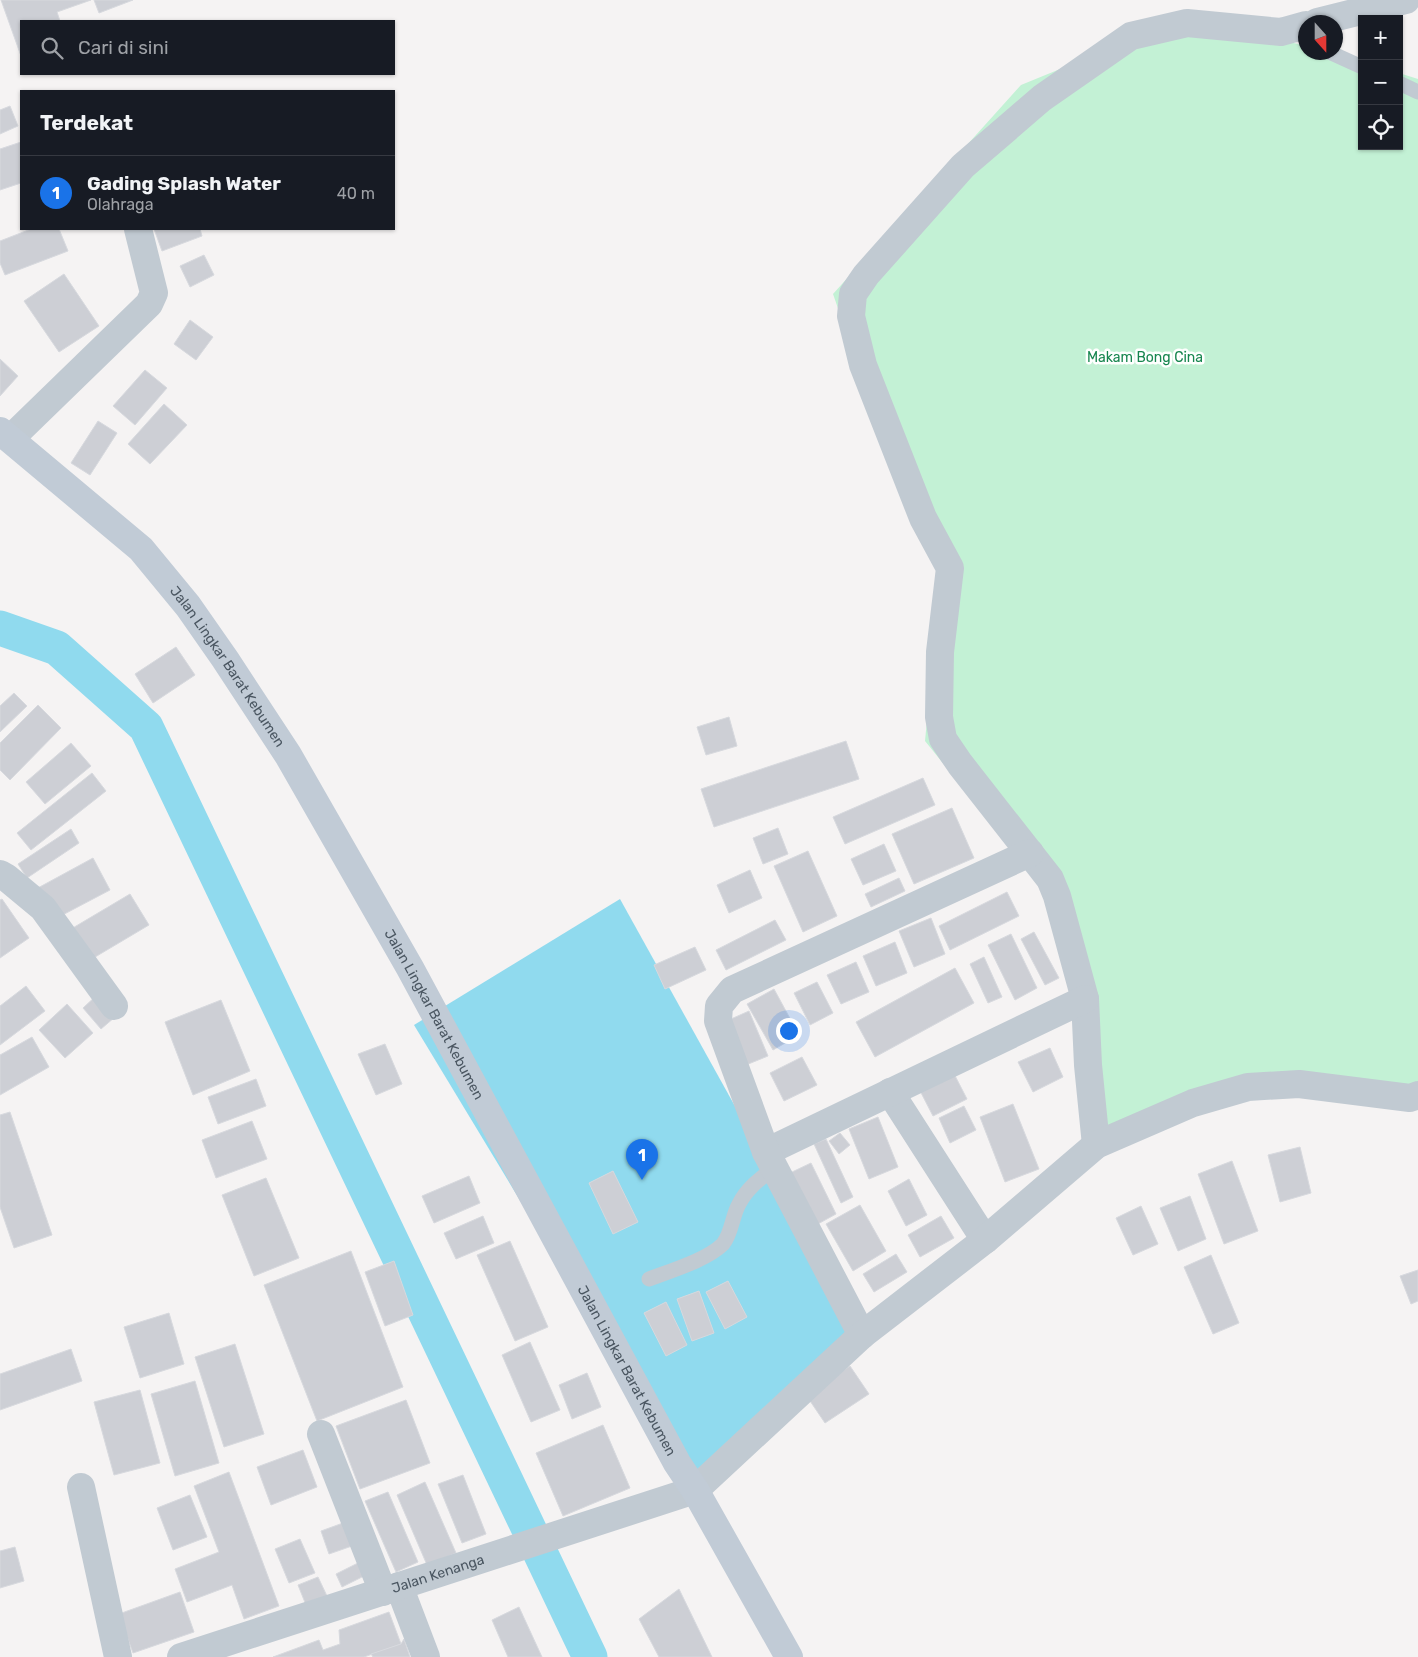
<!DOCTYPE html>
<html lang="id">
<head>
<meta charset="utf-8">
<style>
	body { margin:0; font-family:Rubik,sans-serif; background:#20242c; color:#f1f3f6 }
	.controls { position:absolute; right:15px; top:15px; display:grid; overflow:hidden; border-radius:0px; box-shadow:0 1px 4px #0004 }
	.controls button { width:45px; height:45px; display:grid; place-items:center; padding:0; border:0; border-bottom:1px solid #363941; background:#171b24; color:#f1f3f6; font:25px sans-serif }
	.compass { position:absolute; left:1298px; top:15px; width:45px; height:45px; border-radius:50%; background:#171b24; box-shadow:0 1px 4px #0004; rotate:159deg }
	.you { position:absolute; left:788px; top:1030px; width:18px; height:18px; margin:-12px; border:4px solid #fff; border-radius:50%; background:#1a73e8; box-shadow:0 0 0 8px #1a73e833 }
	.badge { display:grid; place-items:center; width:32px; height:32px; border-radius:50%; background:#1a73e8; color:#fff; font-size:16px; font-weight:700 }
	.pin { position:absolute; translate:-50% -41px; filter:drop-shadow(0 1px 2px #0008) }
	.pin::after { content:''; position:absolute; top:26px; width:18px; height:15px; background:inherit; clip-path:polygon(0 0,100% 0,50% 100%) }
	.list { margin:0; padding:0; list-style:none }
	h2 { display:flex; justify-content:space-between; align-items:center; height:65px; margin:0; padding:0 20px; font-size:21px }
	h2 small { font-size:16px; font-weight:400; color:#9ea1a6 }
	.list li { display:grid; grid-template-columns:32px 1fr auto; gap:15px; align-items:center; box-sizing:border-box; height:75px; padding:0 20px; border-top:1px solid #363941 }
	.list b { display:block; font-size:19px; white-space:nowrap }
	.list p { margin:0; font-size:16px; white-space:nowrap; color:#9ea1a6 }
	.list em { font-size:16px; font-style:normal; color:#9ea1a6 }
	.icon { flex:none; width:28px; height:28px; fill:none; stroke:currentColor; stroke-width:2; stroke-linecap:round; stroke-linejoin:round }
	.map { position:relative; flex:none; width:1418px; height:1657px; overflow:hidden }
	.search { position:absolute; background:#171b24; box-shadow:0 1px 4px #0004; left:20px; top:20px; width:375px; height:55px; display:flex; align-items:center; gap:12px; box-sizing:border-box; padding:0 18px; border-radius:0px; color:#9ea1a6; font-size:19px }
	.panel { position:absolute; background:#171b24; box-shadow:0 1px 4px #0004; left:20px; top:90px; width:375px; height:140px; border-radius:0px }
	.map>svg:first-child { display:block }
</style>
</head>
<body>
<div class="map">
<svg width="1418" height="1657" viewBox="0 0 1418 1657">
	<rect width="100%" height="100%" fill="#f5f3f3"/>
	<path fill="#c3f1d5" d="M1192 15 1305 46 1306 52 1329 53 1362 62V146H1399V73L1418 79V1091L1232 1100 1092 1157 1080 999 1044 888 925 741 941 571 887 449 833 294 1021 85Z"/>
	<path fill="#90daee" d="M620 899 862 1335 695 1490 414 1025Z"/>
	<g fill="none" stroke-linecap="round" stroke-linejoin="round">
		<path stroke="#90daee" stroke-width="35" d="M0 628 57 648 146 727 590 1657"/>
	</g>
	<g fill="#cdcfd5" stroke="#d7d9de">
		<path d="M1 0H91L57 12 60 21H21V56Z"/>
		<path d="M94 0H133L99 13Z"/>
		<path d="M10 106 18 126 0 134V110Z"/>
		<path d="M21 142V183L0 190V149Z"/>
		<path d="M31 229H59L68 251 5 275 0 263V241Z"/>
		<path d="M154 229H200L202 236 162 251Z"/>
		<path d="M204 255 214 275 190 287 180 266Z"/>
		<path d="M64 274 99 326 59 352 24 301Z"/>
		<path d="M190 320 213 337 196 360 174 344Z"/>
		<path d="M0 359 18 376 0 396Z"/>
		<path d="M145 370 167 388 135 425 113 406Z"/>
		<path d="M164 404 187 425 150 464 128 444Z"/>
		<path d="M98 421 117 433 90 475 71 463Z"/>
		<path d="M176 647 195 675 153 703 135 674Z"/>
		<path d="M14 693 27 706 0 732V706Z"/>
		<path d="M38 705 61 728 10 780 0 770V743Z"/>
		<path d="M729 717 737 746 706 755 697 727Z"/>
		<path d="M846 741 859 779 714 827 701 789Z"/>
		<path d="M71 743 91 766 45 804 26 782Z"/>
		<path d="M92 773 106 791 31 850 17 833Z"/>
		<path d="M923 778 935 805 845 844 833 817Z"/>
		<path d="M952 808 974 858 914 884 892 834Z"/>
		<path d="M778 828 788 854 763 864 753 838Z"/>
		<path d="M71 829 79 843 27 878 18 864Z"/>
		<path d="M884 844 896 871 863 885 851 859Z"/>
		<path d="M808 851 837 916 803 932 774 866Z"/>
		<path d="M93 858 110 890 53 920 36 889Z"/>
		<path d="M750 870 762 898 729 913 717 885Z"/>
		<path d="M899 878 905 891 871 907 865 894Z"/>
		<path d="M1007 892 1019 916 950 950 939 926Z"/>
		<path d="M130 894 149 925 85 963 66 932Z"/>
		<path d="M2 899 29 938 0 958V900Z"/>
		<path d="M931 918 945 954 914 967 899 931Z"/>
		<path d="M775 920 786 940 726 970 716 950Z"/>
		<path d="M1034 932 1059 978 1045 985 1021 939Z"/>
		<path d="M1011 934 1037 988 1015 1000 988 945Z"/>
		<path d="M895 942 907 973 876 986 863 956Z"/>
		<path d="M695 947 706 970 665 989 654 965Z"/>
		<path d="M984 957 1002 997 988 1003 970 964Z"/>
		<path d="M856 962 869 992 841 1004 827 975Z"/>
		<path d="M955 968 974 1003 875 1057 856 1022Z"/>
		<path d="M817 982 833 1013 810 1025 794 993Z"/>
		<path d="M26 986 45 1011 0 1045V1006Z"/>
		<path d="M774 989 799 1035 773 1050 747 1004Z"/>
		<path d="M97 995 115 1017 101 1029 83 1008Z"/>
		<path d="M221 1000 250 1071 193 1095 165 1022Z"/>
		<path d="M67 1004 93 1033 65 1058 39 1030Z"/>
		<path d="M749 1011 768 1056 741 1067 722 1023Z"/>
		<path d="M32 1037 49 1067 0 1095V1055Z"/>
		<path d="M385 1044 402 1084 376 1095 358 1054Z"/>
		<path d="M1050 1048 1063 1077 1033 1092 1018 1062Z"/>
		<path d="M802 1057 817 1085 784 1101 770 1073Z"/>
		<path d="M950 1066 967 1099 933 1116 916 1083Z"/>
		<path d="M256 1079 266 1106 218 1124 208 1097Z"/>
		<path d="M1013 1104 1039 1169 1005 1182 980 1117Z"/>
		<path d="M964 1106 976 1130 950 1143 939 1118Z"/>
		<path d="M10 1112 52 1235 14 1248 0 1207V1115Z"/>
		<path d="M878 1117 898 1167 869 1179 849 1129Z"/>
		<path d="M252 1121 267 1159 216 1178 202 1140Z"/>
		<path d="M840 1133 850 1145 839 1154 829 1141Z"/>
		<path d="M826 1139 853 1197 841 1203 814 1144Z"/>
		<path d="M1300 1147 1311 1193 1280 1202 1268 1155Z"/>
		<path d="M1232 1161 1258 1231 1224 1244 1198 1174Z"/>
		<path d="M811 1163 836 1214 816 1225 790 1173Z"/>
		<path d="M613 1171 638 1222 613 1234 589 1183Z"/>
		<path d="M469 1176 480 1203 434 1223 422 1196Z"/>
		<path d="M266 1178 299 1258 254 1276 222 1195Z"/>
		<path d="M909 1179 927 1215 906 1226 888 1191Z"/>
		<path d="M1190 1196 1206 1239 1178 1251 1160 1208Z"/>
		<path d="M860 1205 886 1251 853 1271 826 1224Z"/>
		<path d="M1141 1206 1158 1244 1133 1255 1116 1218Z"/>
		<path d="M483 1216 494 1243 456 1259 444 1233Z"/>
		<path d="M941 1216 954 1238 920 1257 908 1235Z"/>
		<path d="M510 1241 548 1327 515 1341 477 1255Z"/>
		<path d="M351 1251 403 1387 317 1421 264 1285Z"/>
		<path d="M896 1254 907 1272 874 1292 863 1274Z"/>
		<path d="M1211 1255 1239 1323 1213 1334 1184 1267Z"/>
		<path d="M394 1261 413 1315 385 1326 365 1272Z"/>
		<path d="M1418 1270V1301L1411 1304 1400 1276Z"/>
		<path d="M728 1281 747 1317 725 1329 706 1292Z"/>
		<path d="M699 1291 714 1333 692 1341 677 1299Z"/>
		<path d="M666 1302 687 1345 666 1356 644 1313Z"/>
		<path d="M169 1313 184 1364 140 1378 124 1327Z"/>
		<path d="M530 1342 560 1410 531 1422 502 1355Z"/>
		<path d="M235 1344 264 1434 224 1447 195 1357Z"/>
		<path d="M71 1349 82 1381 0 1410V1374Z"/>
		<path d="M850 1366 869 1394 825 1423 806 1395Z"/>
		<path d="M587 1373 601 1407 572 1419 559 1385Z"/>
		<path d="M195 1381 219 1463 175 1476 151 1394Z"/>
		<path d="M140 1390 160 1463 114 1475 94 1402Z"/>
		<path d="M406 1400 430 1463 360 1489 336 1426Z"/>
		<path d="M603 1425 630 1488 563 1516 536 1453Z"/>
		<path d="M303 1450 317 1487 271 1505 257 1467Z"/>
		<path d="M229 1472 279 1606 244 1619 232 1585 187 1602 175 1569 219 1552 194 1486Z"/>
		<path d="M463 1475 486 1534 462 1543 438 1484Z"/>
		<path d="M425 1482 456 1553 427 1565 397 1495Z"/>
		<path d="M388 1492 418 1562 396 1572 365 1501Z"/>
		<path d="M190 1495 207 1537 173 1550 157 1508Z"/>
		<path d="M343 1523 352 1546 329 1554 321 1531Z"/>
		<path d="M300 1539 315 1573 289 1583 275 1549Z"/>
		<path d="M15 1547 24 1581 0 1588V1551Z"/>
		<path d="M358 1563 364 1576 342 1587 336 1574Z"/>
		<path d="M318 1577 327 1596 306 1605 298 1585Z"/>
		<path d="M679 1589 712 1657H659L639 1619Z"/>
		<path d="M180 1592 194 1632 133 1653 119 1614Z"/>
		<path d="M519 1607 542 1657H508L492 1620Z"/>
		<path d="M389 1612 401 1644 364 1657H273L319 1640 323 1650 340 1644 339 1630Z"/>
		<path d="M404 1639 410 1657H373L371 1654 401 1644Z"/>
	</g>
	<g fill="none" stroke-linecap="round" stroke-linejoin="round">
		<g stroke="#c1cad2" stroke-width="15">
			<path d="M1329 52 1362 67"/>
			<path d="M1399 83 1418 92"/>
			<path d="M649 1279C670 1271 707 1260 723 1244 732 1233 732 1216 739 1204 747 1188 760 1179 774 1168"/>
		</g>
		<g stroke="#c1cad2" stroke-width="28">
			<path d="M1317 22 1406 0"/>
			<path d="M10 439 149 304 154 293 138 229"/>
			<path d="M0 874 7 878 43 908 114 1006"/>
			<path d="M890 1092 985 1240"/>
			<path d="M1096 1145 1088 1065 1085 999 1057 896 1050 879 960 764 943 739 939 717 940 652 950 568 923 518 863 365 851 316 853 294 866 275 963 166 1042 98 1131 36 1187 23 1281 32 1306 25"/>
			<path d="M766 1152 1085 999"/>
			<path d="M862 1335 766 1152 718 1021 719 1006 732 990 1030 853"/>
			<path d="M321 1434 383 1592"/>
			<path d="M81 1487 118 1657"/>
			<path d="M399 1586 426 1657"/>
			<path id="s1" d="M181 1657 695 1490 862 1335 985 1240 1096 1145 1193 1103 1248 1087 1299 1084 1410 1098 1418 1095"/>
		</g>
		<path stroke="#c1cbd6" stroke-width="28" id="s2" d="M0 431 141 549 188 606 225 659 288 755 410 968 677 1463 695 1490 789 1657"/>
	</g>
	<g text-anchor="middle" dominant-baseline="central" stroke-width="5" stroke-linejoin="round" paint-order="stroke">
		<g font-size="14" fill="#17864f" stroke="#fff">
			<text x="1145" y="357">Makam Bong Cina</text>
		</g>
		<g font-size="14" fill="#4a5661" stroke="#fff">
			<text stroke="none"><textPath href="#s2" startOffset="330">Jalan Lingkar Barat Kebumen</textPath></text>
			<text stroke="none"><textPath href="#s2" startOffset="735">Jalan Lingkar Barat Kebumen</textPath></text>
			<text stroke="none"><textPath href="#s2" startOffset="1140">Jalan Lingkar Barat Kebumen</textPath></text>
			<text stroke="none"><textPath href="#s1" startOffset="270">Jalan Kenanga</textPath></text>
		</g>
	</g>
</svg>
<div class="controls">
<button>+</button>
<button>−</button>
<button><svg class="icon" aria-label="locate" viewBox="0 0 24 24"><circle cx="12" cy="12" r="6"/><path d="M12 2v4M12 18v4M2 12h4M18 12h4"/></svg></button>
</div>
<svg class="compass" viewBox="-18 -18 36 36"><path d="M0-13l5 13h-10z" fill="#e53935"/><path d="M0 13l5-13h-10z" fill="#9ea1a6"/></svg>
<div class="you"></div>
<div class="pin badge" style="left:642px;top:1180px">1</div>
<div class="search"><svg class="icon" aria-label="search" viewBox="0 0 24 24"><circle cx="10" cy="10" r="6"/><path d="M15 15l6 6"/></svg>Cari di sini</div>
<section class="panel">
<h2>Terdekat<small></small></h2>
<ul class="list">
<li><span class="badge">1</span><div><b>Gading Splash Water</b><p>Olahraga</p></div><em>40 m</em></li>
</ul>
</section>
</div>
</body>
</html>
